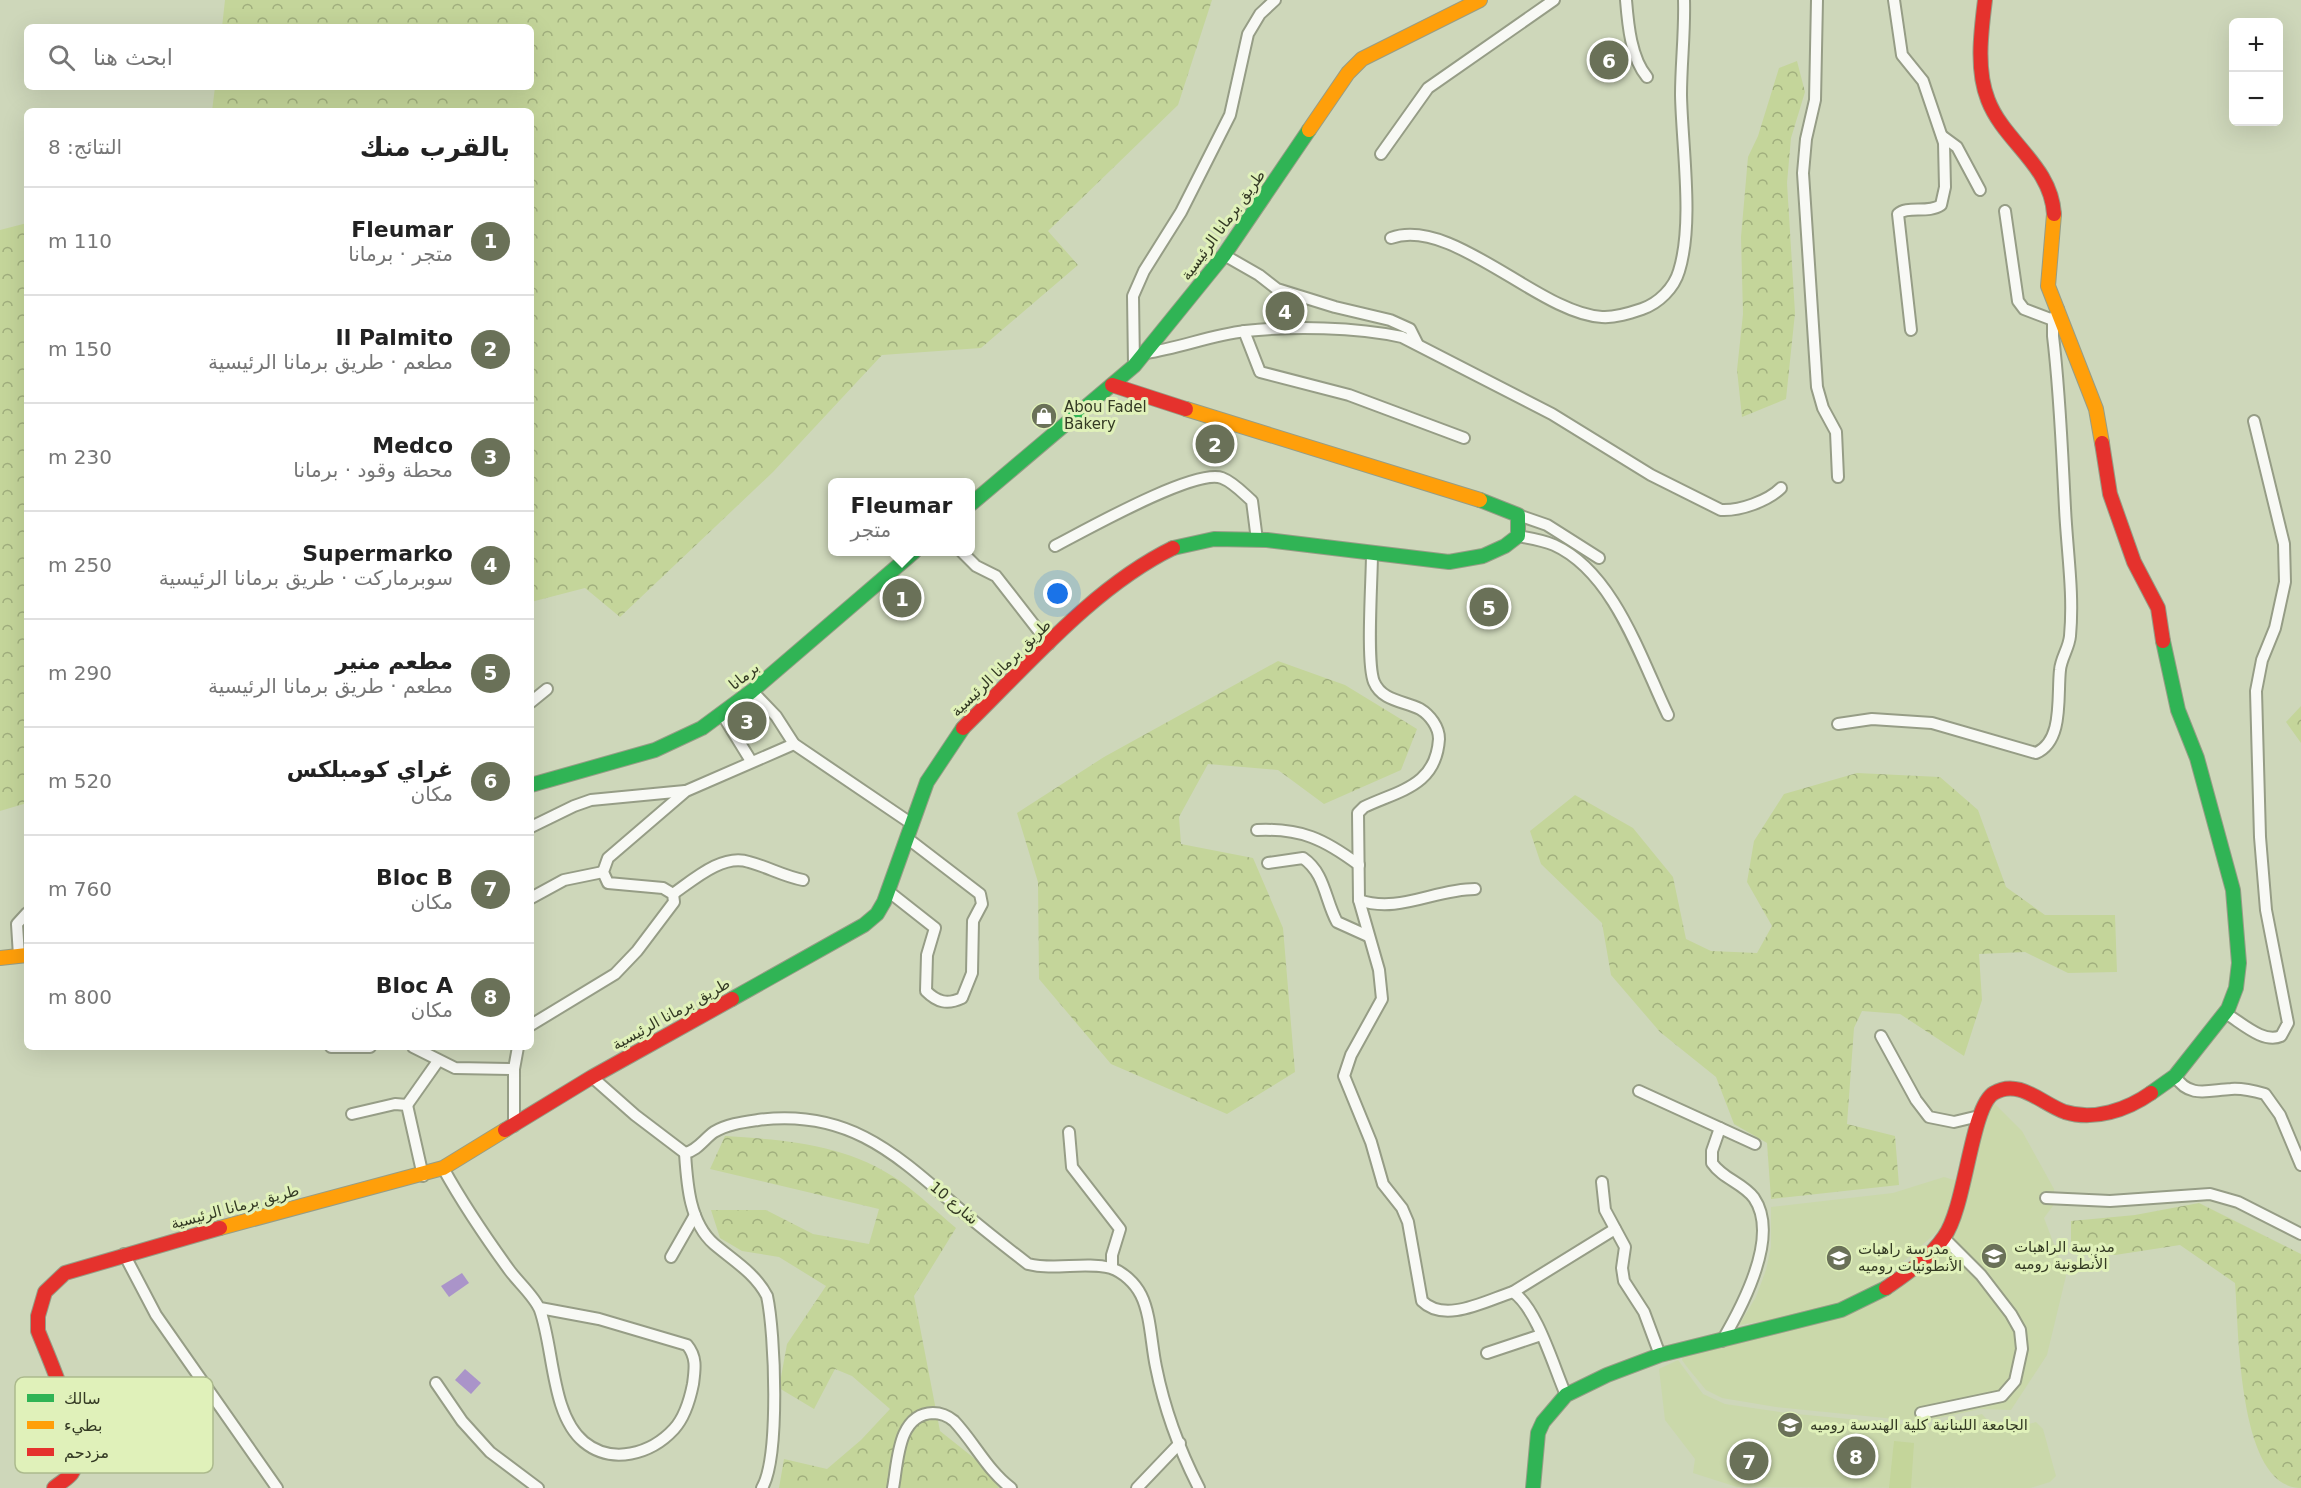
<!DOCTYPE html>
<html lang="ar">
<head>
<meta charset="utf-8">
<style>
	body { margin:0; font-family:"DejaVu Sans",Vazirmatn,sans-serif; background:#f2f2f2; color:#222; direction:rtl }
	.controls { position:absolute; right:18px; top:18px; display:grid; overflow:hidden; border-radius:9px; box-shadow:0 6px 24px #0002 }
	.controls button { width:54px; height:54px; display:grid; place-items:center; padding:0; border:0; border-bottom:2px solid #e0e0e0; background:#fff; color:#222; font:30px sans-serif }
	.you { position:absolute; left:1058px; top:594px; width:21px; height:21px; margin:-15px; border:4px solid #fff; border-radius:50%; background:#1a73e8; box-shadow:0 0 0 9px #1a73e833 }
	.badge { display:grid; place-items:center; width:39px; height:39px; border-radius:50%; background:#6a7158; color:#fff; font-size:20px; font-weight:700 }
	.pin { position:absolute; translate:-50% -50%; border:3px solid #fff; box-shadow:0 2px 6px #0006 }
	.popup { position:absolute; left:828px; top:478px; width:147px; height:78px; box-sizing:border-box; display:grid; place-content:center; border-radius:9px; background:#fff; filter:drop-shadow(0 2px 4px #0005); font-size:20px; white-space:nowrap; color:#767676 }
	.popup b { font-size:22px; color:#222 }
	.popup::after { content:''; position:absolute; left:50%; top:100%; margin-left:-12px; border:12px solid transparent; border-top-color:#fff }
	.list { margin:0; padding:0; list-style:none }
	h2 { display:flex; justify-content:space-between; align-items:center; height:78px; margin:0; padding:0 24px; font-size:26px }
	h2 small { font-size:20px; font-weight:400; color:#767676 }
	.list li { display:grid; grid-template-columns:39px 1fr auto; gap:18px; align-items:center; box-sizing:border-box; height:108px; padding:0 24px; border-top:2px solid #e0e0e0 }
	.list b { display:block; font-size:22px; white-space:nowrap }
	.list p { margin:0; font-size:20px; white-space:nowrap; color:#767676 }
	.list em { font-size:20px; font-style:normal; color:#767676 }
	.icon { flex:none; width:33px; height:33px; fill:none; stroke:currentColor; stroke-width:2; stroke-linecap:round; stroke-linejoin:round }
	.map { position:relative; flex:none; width:2301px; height:1488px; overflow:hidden; direction:ltr }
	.search { position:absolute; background:#fff; box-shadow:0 6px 24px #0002; left:24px; top:24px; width:510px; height:66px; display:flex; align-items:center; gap:15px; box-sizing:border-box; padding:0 21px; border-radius:9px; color:#767676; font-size:22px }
	.panel { position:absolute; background:#fff; box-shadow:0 6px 24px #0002; left:24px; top:108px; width:510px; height:942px; border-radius:9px; direction:rtl }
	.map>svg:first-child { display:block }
</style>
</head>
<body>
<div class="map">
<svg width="2301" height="1488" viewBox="0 0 2301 1488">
	<defs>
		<pattern id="forest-crowns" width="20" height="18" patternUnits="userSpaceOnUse" patternTransform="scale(1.5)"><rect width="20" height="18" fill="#c4d59a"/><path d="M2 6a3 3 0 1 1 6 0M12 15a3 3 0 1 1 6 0" fill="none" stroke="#a0ae7d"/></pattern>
	</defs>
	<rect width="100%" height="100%" fill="#ced7ba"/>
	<g fill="#cad8aa">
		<path d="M1994 1103 2022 1131 2054 1189 2055 1203 2044 1218 2066 1276 2047 1355 2011 1410 1980 1409 1930 1420 1915 1421 1776 1407 1722 1398 1706 1390 1687 1367 1682 1360 1683 1354 1840 1312 1947 1239 1987 1107Z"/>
		<path d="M1944 1177 1957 1181 1945 1225 1880 1282 1841 1303 1772 1320 1739 1325 1756 1297 1766 1270 1771 1247V1207L1893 1193Z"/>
		<path d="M1678 1360 1703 1394 1725 1404 1786 1413 1932 1427 1982 1414 1999 1433 2036 1422 2043 1429 2056 1476 2050 1482 2030 1488 1737 1487 1693 1473 1695 1459 1665 1420 1659 1369Z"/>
	</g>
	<path fill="#c4d59a" d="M1894 1441 1914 1443 1911 1488H1889Z"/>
	<g fill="url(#forest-crowns)">
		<path d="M225 0H1212L1178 105 1048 231 1078 265 981 348 882 355 773 472 620 617 585 588 531 602V111H212L215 87H531V27H222Z"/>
		<path d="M1797 61 1805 92 1791 138 1787 183 1795 313 1786 399 1742 417 1737 370 1743 314 1741 237 1748 157 1758 136 1779 68Z"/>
		<path d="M27 223V803L0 811V230Z"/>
		<path d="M1278 661 1345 685 1417 729 1401 770 1324 804 1278 770 1208 764 1179 817 1181 844 1253 858 1283 928 1295 1072 1227 1114 1111 1064 1039 979 1038 882 1017 813 1104 757Z"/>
		<path d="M2301 706V743L2286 722Z"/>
		<path d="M1857 773 1940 777 1978 810 2006 887 2045 915H2115L2117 972 2068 973 2025 952 1979 954 1982 1000 1964 1056 1900 1014 1862 1011 1854 1028 1847 1124 1895 1136 1899 1185 1771 1199 1767 1143 1734 1124 1716 1077 1660 1032 1611 975 1602 923 1541 864 1530 831 1575 795 1633 828 1673 877 1686 939 1711 951 1757 953 1772 926 1747 882 1754 841 1784 794Z"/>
		<path d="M725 1136C787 1140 847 1144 900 1181 920 1195 938 1213 956 1228L914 1296 940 1431 984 1466 999 1488H779L784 1459 827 1469 861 1440 890 1409 852 1376 835 1369 814 1409 779 1388 787 1344 826 1286 779 1257 742 1251 720 1238 711 1210H766L813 1234 869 1244 879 1209 710 1169Z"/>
		<path d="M2199 1203 2301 1254V1488C2237 1488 2239 1328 2235 1283L2180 1245 2115 1255 2071 1248V1221L2135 1215Z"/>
	</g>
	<g fill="#aa94c9">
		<path d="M462 1273 469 1283 449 1297 441 1286Z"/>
		<path d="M465 1369 481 1383 471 1394 455 1380Z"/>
	</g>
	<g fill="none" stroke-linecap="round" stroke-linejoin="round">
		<g stroke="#969d86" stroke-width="14">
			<g id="street">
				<path d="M1626 0C1628 25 1631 58 1647 77"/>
				<path d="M1817 0 1815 100 1806 139 1803 173 1817 387 1823 408 1836 432 1838 477"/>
				<path d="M1894 0 1902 55 1923 81 1944 143 1945 187 1941 205C1928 214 1907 205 1898 214L1911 330"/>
				<path d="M1942 136 1957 147 1980 190"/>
				<path d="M1381 154 1428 88 1554 0"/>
				<path d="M2005 211 2018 301 2024 309 2053 320"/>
				<path d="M1391 238C1452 216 1540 314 1602 317 1615 318 1630 313 1642 309 1659 303 1674 288 1679 271 1694 223 1682 147 1681 95 1681 63 1685 32 1684 0"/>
				<path d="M1224 255 1259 275 1277 289 1335 307 1390 320 1410 329 1417 343"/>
				<path d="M1244 331 1260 372 1349 395 1464 438"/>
				<path d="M1146 353C1179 348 1212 335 1245 331 1293 326 1355 327 1402 337L1552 414 1651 475 1721 510C1740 511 1768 501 1781 488"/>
				<path d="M1134 365 1133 296 1144 271 1181 212 1230 115 1248 34 1260 14 1275 0"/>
				<path d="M1518 515 1547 525 1599 558"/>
				<path d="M1518 536C1529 538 1543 540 1554 545 1614 572 1641 659 1668 715"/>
				<path d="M1055 546C1084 531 1195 468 1222 478 1233 482 1243 493 1252 501L1257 540"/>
				<path d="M962 552 976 566 996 576 1049 644"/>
				<path d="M1372 554C1372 580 1366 663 1374 682 1382 701 1404 701 1420 709 1430 715 1439 727 1439 739 1436 786 1400 790 1364 807L1358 813 1359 900 1379 970 1382 999 1351 1055 1344 1076 1371 1142 1383 1184 1402 1208 1408 1222 1422 1301C1445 1324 1487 1300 1513 1292 1537 1308 1554 1368 1566 1395"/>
				<path d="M752 691 776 716 794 744 912 824"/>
				<path d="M531 702 547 689"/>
				<path d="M722 714 751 761"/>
				<path d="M1838 724 1872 719 1932 723 2036 753C2064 741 2057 696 2060 670 2061 658 2069 648 2070 636 2074 593 2067 551 2065 508 2062 451 2060 394 2053 336V320L2058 309"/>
				<path d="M531 827 574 806 591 800 685 791"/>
				<path d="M1257 830C1301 828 1324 839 1359 865"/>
				<path d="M1268 863 1303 858C1325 873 1325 900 1337 922L1368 936"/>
				<path d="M888 891 935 928 927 955 926 991C937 1002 947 1005 962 998L972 973 973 921 982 904 980 894 907 838"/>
				<path d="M673 894C693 880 723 853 749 862 768 867 783 876 803 880"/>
				<path d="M531 898 564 880 603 872"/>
				<path d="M1359 900C1398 914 1435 889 1475 889"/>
				<path d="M19 956 17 924 27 913"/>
				<path d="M2225 1013C2241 1022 2263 1044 2281 1036L2288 1023 2266 910 2260 837 2256 691 2262 660 2275 628 2285 582 2284 544 2254 421"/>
				<path d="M531 1025 615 974 637 951 674 902 673 894 663 888 608 883 603 872 608 858 686 791 794 744"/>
				<path d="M1881 1036 1916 1100 1929 1117 1954 1122 1979 1116"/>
				<path d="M331 1047H370"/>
				<path d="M413 1047 455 1068 514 1069"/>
				<path d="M2175 1076C2189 1099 2209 1090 2231 1089 2242 1088 2254 1091 2265 1094L2280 1115 2301 1165"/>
				<path d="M592 1077 635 1115 685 1153C697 1151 704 1139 714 1132 727 1124 744 1122 758 1120 851 1108 899 1157 963 1212 984 1230 1006 1247 1028 1264 1055 1271 1084 1261 1111 1268 1123 1272 1135 1283 1141 1295 1151 1315 1151 1344 1156 1367 1164 1407 1180 1451 1199 1488"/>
				<path d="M1639 1091 1720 1128 1712 1151V1163C1723 1179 1743 1183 1754 1198 1780 1236 1742 1307 1722 1341"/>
				<path d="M407 1105 438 1061"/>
				<path d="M352 1114 395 1104 407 1105 423 1176"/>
				<path d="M514 1126V1069L518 1047"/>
				<path d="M1720 1128 1755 1144"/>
				<path d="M1069 1132 1072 1167 1120 1229 1112 1255V1268"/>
				<path d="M685 1153C687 1183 689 1222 714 1244 734 1261 755 1273 767 1296 775 1333 780 1457 762 1488"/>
				<path d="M443 1168C463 1204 486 1238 510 1271 519 1283 535 1297 540 1310 554 1349 551 1415 584 1442 612 1465 651 1454 674 1429 685 1417 690 1399 693 1384 695 1369 697 1357 687 1345L599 1319 540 1308"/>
				<path d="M1602 1182 1605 1210 1625 1247 1622 1268 1624 1281 1644 1312 1660 1355"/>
				<path d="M2046 1198 2110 1201 2210 1194 2238 1202 2301 1234"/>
				<path d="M124 1254 156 1315 277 1488"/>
				<path d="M671 1257 695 1215"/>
				<path d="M1513 1292 1615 1229"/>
				<path d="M1487 1353 1541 1335"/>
				<path d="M436 1383 462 1421 490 1452 538 1488"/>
				<path d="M1921 1413 2002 1396 2015 1381 2022 1349 2020 1330 2011 1314 1981 1275 1944 1238"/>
				<path d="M893 1488C898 1463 897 1414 933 1413 940 1413 948 1416 954 1421 974 1442 987 1470 1011 1488"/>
				<path d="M1137 1488 1180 1443"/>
			</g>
		</g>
		<g stroke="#969d86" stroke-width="16">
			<g id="fast">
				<path d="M971 504 1134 366 1224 255 1309 130"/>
				<path d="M1173 548 1214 539 1267 540 1449 562 1483 556 1505 546 1518 536V515L1480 500"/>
				<path d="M531 785 655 750 702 728 752 691 914 552"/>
				<path d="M732 999 864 925 877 914 884 902 927 782 963 728"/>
				<path d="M2151 1093 2175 1076 2228 1009 2236 988 2239 963 2233 890 2197 758 2178 710 2163 641"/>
				<path d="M1533 1488 1538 1433 1543 1422 1566 1395 1607 1375 1660 1355 1841 1310 1886 1288"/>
			</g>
		</g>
		<g stroke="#969d86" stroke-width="16">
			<g id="slow">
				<path d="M1309 130 1348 73 1362 59 1480 0"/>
				<path d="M2054 214 2048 286 2096 409 2102 443"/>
				<path d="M1186 409 1480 500"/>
				<path d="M0 958 27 955"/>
				<path d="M220 1228 443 1168 505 1130"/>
			</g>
		</g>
		<g stroke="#969d86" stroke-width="16">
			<g id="jam">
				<path d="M1985 0C1981 32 1976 70 1988 100 2004 142 2051 165 2054 214"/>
				<path d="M1112 385 1186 409"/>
				<path d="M2102 443 2110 494 2134 562 2158 608 2163 641"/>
				<path d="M963 728C1026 667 1093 587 1173 548"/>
				<path d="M505 1130 592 1077 732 999"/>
				<path d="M1886 1288C1906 1274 1930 1258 1944 1237 1966 1207 1971 1106 1994 1093 2019 1078 2042 1104 2065 1112 2094 1121 2127 1110 2151 1093"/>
				<path d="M54 1488C59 1483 68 1479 72 1473 90 1448 49 1359 38 1331V1316L45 1292 65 1273 220 1228"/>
			</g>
		</g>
		<use href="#street" stroke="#f8f9f5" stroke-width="10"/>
		<use href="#fast" stroke="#30b455" stroke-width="14"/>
		<use href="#slow" stroke="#ff9f0a" stroke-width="14"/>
		<use href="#jam" stroke="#e5322d" stroke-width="14"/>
	</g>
	<defs>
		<g id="shop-disc" transform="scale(1.35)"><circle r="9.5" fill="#6a7158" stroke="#e0f1ba"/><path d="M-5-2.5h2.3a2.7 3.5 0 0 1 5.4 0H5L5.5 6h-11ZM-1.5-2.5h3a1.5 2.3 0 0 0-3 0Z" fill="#fff"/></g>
		<g id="school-disc" transform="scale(1.35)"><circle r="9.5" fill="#6a7158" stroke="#e0f1ba"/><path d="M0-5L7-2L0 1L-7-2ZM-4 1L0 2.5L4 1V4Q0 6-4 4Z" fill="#fff"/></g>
		<g id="university-disc" transform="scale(1.35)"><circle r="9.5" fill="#6a7158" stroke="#e0f1ba"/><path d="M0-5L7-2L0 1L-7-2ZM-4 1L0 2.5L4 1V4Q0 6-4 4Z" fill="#fff"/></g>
	</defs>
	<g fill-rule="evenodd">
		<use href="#shop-disc" x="1044" y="416"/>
		<use href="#school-disc" x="1994" y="1256"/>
		<use href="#school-disc" x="1839" y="1258"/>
		<use href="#university-disc" x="1790" y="1425"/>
	</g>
	<g text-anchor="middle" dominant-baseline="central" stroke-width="6" stroke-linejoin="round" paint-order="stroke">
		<g font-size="15" fill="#343a24" stroke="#e0f1ba">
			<text transform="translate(1223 225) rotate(-54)">طريق برمانا الرئيسية</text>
			<text transform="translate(1001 668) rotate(-44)">طريق برمانا الرئيسية</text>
			<text transform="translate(744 676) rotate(-39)">برمانا</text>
			<text transform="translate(671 1014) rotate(-29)">طريق برمانا الرئيسية</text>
			<text transform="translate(954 1203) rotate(40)">شارع 10</text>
			<text transform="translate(235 1207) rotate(-15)">طريق برمانا الرئيسية</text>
		</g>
		<g font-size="15" fill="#343a24" stroke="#e0f1ba" text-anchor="start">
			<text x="1064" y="407">Abou Fadel<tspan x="1064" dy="17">Bakery</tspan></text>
			<text x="2014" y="1247">مدرسة الراهبات<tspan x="2014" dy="17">الأنطونية روميه</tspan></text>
			<text x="1858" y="1249">مدرسة راهبات<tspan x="1858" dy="17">الأنطونيات روميه</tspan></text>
			<text x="1810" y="1425">الجامعة اللبنانية كلية الهندسة روميه</text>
		</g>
	</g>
	<rect x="15" y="1377" width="198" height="96" rx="9" fill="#e0f1ba" stroke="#acba8d" stroke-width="1.5"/>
	<rect x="27" y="1394" width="27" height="8" fill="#30b455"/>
	<rect x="27" y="1421" width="27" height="8" fill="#ff9f0a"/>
	<rect x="27" y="1448" width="27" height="8" fill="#e5322d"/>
	<g font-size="16" fill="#343a24">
		<text x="64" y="1404">سالك</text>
		<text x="64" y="1431">بطيء</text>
		<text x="64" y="1458">مزدحم</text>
	</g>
</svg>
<div class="controls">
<button>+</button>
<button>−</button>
</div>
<div class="you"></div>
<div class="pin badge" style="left:902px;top:598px">1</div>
<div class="popup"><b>Fleumar</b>متجر</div>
<div class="pin badge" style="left:1215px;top:444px">2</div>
<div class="pin badge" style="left:747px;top:721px">3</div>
<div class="pin badge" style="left:1285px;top:311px">4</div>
<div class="pin badge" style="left:1489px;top:607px">5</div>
<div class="pin badge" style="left:1609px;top:60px">6</div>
<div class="pin badge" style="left:1749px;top:1461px">7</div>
<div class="pin badge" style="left:1856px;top:1456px">8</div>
<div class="search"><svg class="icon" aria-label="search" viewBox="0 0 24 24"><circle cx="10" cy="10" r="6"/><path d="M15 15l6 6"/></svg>ابحث هنا</div>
<section class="panel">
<h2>بالقرب منك<small>النتائج: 8</small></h2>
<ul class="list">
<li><span class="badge">1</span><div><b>Fleumar</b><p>متجر · برمانا</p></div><em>110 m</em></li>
<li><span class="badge">2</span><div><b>Il Palmito</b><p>مطعم · طريق برمانا الرئيسية</p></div><em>150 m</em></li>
<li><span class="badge">3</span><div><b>Medco</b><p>محطة وقود · برمانا</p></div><em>230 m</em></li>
<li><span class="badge">4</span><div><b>Supermarko</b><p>سوبرماركت · طريق برمانا الرئيسية</p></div><em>250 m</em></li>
<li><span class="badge">5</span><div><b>مطعم منير</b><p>مطعم · طريق برمانا الرئيسية</p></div><em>290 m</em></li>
<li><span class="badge">6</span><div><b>غراي كومبلكس</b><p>مكان</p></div><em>520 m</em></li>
<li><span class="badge">7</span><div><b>Bloc B</b><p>مكان</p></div><em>760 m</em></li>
<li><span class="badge">8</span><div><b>Bloc A</b><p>مكان</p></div><em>800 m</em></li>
</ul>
</section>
</div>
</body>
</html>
